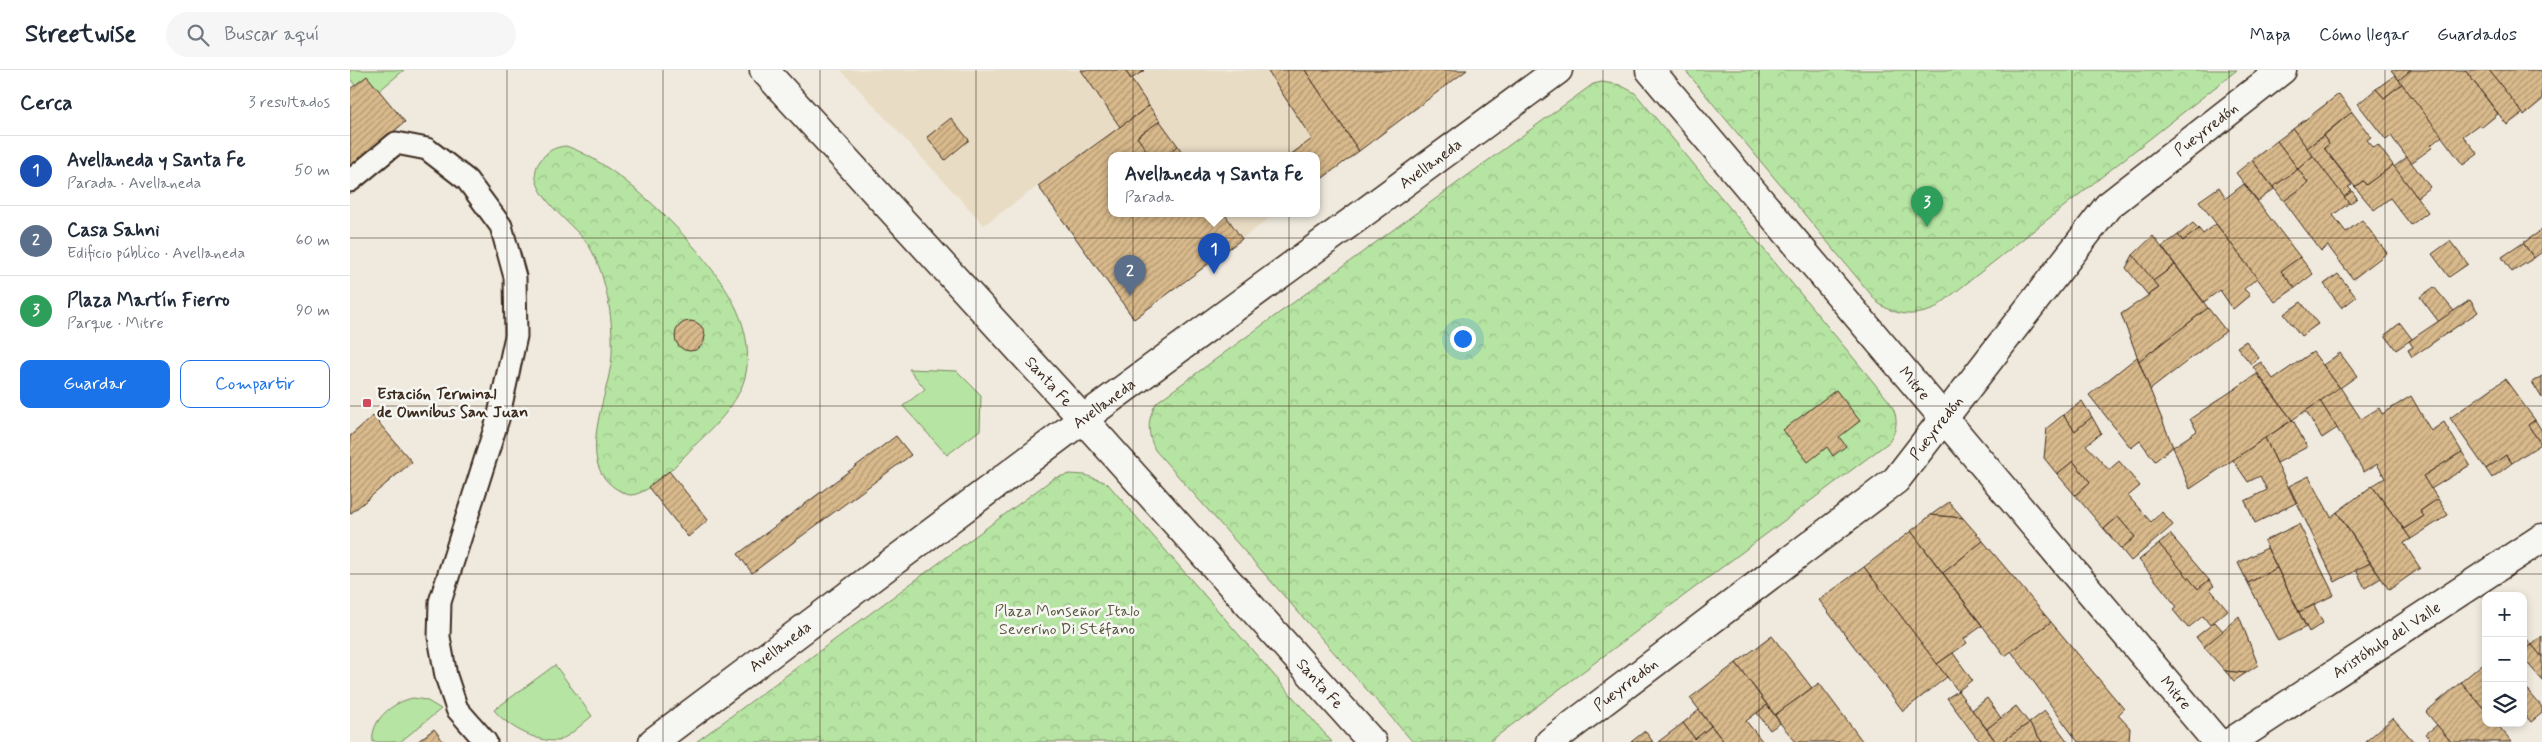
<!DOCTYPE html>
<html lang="es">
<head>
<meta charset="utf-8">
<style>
	body { margin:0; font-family:Mynerve,sans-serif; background:#f6f6f7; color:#1f2937 }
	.controls { position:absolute; right:15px; bottom:15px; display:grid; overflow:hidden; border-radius:10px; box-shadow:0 2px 8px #0003 }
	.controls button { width:45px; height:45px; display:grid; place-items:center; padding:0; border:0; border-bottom:1px solid #e0e1e3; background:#fff; color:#1f2937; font:25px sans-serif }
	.you { position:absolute; left:1112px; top:268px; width:18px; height:18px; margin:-12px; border:4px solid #fff; border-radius:50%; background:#1a73e8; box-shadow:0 0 0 8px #1a73e833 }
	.badge { display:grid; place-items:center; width:32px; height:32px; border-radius:50%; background:#1a73e8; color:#fff; font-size:16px; font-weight:700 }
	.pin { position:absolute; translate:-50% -41px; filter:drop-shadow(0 1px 2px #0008) }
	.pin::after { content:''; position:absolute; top:26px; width:18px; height:15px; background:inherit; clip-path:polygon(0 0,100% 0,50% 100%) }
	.popup { position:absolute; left:758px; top:82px; width:212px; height:65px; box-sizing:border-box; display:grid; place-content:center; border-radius:10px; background:#fff; filter:drop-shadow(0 1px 4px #0005); font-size:16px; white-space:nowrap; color:#747a83 }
	.popup b { font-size:19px; color:#1f2937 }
	.popup::after { content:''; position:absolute; left:50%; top:100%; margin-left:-10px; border:10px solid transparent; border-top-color:#fff }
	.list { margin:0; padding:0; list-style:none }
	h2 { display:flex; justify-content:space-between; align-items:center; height:65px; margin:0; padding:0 20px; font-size:21px }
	h2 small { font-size:16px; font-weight:400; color:#747a83 }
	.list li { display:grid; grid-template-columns:32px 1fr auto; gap:15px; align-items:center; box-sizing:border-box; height:70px; padding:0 20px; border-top:1px solid #e0e1e3 }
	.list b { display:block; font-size:19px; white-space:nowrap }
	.list p { margin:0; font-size:16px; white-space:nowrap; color:#747a83 }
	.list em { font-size:16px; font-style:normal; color:#747a83 }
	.actions { display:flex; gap:10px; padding:15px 20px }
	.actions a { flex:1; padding:11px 0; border:1px solid #1a73e8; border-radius:10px; text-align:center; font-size:18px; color:#1a73e8 }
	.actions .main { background:#1a73e8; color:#fff }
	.icon { flex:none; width:28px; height:28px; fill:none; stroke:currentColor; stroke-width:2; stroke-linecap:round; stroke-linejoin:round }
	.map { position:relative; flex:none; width:2192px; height:672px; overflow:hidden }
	header { display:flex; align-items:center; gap:30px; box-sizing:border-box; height:70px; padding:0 25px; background:#fff; border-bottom:1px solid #e0e1e3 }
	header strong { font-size:24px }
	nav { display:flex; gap:28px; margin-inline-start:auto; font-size:18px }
	.search { width:350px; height:45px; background:#f6f6f7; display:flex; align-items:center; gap:12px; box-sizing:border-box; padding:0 18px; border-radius:28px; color:#747a83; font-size:19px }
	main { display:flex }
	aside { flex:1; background:#fff }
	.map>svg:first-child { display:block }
</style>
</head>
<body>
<header>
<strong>Streetwise</strong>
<div class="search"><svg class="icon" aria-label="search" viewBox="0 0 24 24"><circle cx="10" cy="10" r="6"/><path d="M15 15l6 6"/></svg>Buscar aquí</div>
<nav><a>Mapa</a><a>Cómo llegar</a><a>Guardados</a></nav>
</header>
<main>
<aside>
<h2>Cerca<small>3 resultados</small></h2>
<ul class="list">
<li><span class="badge" style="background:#1a4fb4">1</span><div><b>Avellaneda y Santa Fe</b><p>Parada · Avellaneda</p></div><em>50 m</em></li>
<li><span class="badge" style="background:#5c6f8a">2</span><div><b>Casa Sahni</b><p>Edificio público · Avellaneda</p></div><em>60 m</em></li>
<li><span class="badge" style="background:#2e9e5b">3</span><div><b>Plaza Martín Fierro</b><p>Parque · Mitre</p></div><em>90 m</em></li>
</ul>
<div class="actions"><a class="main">Guardar</a><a>Compartir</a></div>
</aside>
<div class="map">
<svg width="2192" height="672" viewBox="0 0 2192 672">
	<defs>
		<pattern id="park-crowns" width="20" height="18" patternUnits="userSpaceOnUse" patternTransform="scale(1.25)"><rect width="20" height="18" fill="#b6e4a2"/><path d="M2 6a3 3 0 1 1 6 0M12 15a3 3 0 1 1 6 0" fill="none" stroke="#9dc48b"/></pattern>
		<pattern id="building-hatch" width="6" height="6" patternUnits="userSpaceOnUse" patternTransform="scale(1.25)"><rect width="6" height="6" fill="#d9ba8c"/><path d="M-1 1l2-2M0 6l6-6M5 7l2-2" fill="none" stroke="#b19772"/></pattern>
	</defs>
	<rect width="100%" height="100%" fill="#f0eade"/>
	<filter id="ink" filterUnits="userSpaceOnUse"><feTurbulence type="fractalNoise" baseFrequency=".02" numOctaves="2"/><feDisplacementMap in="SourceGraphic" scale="10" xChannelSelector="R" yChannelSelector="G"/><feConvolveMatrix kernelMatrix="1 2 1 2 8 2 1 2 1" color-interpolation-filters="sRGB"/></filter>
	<g filter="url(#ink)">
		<g fill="#e9dcc5">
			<path d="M491 0H1117L967 113 966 85H834L799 36 634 155Z"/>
			<path d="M874 143H926L892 169Z"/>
		</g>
		<g fill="#b6e4a2" stroke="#788760">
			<path d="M0 0H54L18 30 0 9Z"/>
			<path d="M559 299 607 301 631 325 630 360 597 385 553 336 575 319Z"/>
			<path d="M205 595 242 646C232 654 220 666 208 671 185 672 157 656 144 640Z"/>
			<path d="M63 628 76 630 91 639 50 672H23C20 650 43 632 63 628Z"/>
		</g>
		<g fill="url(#park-crowns)" stroke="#788760">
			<path d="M1335 0H1887L1584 239C1564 247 1546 246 1528 233Z"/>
			<path d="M1252 12 1270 15 1285 23 1539 331C1548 345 1549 357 1539 372L1139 672H1063L805 380C797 363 797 348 807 332L1243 14Z"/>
			<path d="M216 76C273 95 362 185 387 240 395 258 399 277 397 296 394 329 366 355 344 376 331 390 301 424 281 425 276 425 270 421 265 418 224 390 260 325 262 284 263 259 260 234 253 209 250 198 244 183 237 173 222 153 170 117 190 91 197 81 204 77 216 76Z"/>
			<path d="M720 404 735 405 757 413 982 672H346L704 408Z"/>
		</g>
		<g fill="url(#building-hatch)" stroke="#3b2a1e">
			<path d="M731 0H775L799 36 770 57Z"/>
			<path d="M775 0H795L781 9Z"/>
			<path d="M917 0H955L1009 81 966 113V85H940L962 69Z"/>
			<path d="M955 0H1117L1009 81Z"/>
			<path d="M2041 0H2061L2049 10Z"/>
			<path d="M2061 0H2115L2148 44 2132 57 2128 55 2113 66 2128 84 2113 95 2049 10Z"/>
			<path d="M2115 0H2139L2173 43 2157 55Z"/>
			<path d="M2139 0H2192V30L2174 45Z"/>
			<path d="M2045 5 2052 14 2034 28 2026 19Z"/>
			<path d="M17 6 55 52 0 98V19Z"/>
			<path d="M2052 14 2092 66 2081 75 2083 77 2061 93 2041 66 2036 70 2008 34 2026 19 2034 28Z"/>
			<path d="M1989 24 2002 42 1957 78 1943 59Z"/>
			<path d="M799 36 810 51 787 67 800 85H762V143H874L892 169 784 249 688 116Z"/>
			<path d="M2002 42 2021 67 2017 70 2024 78 2028 75 2043 95 2016 115 2013 111 2005 117 1974 78 1979 74 1973 66Z"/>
			<path d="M601 48 619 70 595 90 577 67Z"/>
			<path d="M810 51 828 76 815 85H800L787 67Z"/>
			<path d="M1943 59 1963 86 1948 99 1927 71Z"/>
			<path d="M1973 66 1979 74 1974 78 2002 115 1998 117 2002 121 1994 127 1957 78Z"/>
			<path d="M1927 71 1948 99 1923 117 1902 90Z"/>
			<path d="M828 76 834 85H815Z"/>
			<path d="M1963 86 1999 133 1983 145 1996 162 2012 150 2037 183 2003 209 1978 176 1971 181 1934 131 1958 113 1948 99Z"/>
			<path d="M2057 87 2080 117 2067 127 2044 97Z"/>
			<path d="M1902 90 1924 119 1908 131 1886 103Z"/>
			<path d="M2043 95 2078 142 2061 155 2040 128 2024 140 2005 117 2013 111 2016 115Z"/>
			<path d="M1948 99 1958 113 1934 131 1923 117Z"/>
			<path d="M1894 114 1950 187 1931 201 1945 218 1925 232 1849 131 1869 117 1876 128Z"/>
			<path d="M2002 121 2007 128 2000 134 1994 127Z"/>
			<path d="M1843 153 1849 159 1833 171 1828 165Z"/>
			<path d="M1866 154 1907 208 1894 219 1900 225 1883 239 1870 220 1854 232 1812 177 1828 165 1833 171 1849 159 1853 164Z"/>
			<path d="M2192 160V182L2184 188 2173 173Z"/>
			<path d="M1803 166 1825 195 1803 211 1783 185Z"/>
			<path d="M2100 171 2118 194 2099 207 2082 184Z"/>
			<path d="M2173 173 2184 188 2162 202 2152 187Z"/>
			<path d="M1783 185 1809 218 1798 225 1776 198Z"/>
			<path d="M1950 187 1963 204 1945 218 1931 201Z"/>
			<path d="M1825 195 1858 238 1789 291 1771 244 1809 218 1803 211Z"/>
			<path d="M1988 204 2006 227 1992 238 1974 214Z"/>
			<path d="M2084 217 2104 241 2089 252 2070 227Z"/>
			<path d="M2120 230 2128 242 2062 287 2058 280 2063 277 2059 271Z"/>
			<path d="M1951 232 1968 254 1951 266 1934 244Z"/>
			<path d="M1858 238 1876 261 1800 320 1789 291Z"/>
			<circle cx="340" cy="266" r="15"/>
			<path d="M2050 253 2062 269 2046 280 2035 265Z"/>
			<path d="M1896 271 1909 288 1901 294 1887 277Z"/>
			<path d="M1963 282 1990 318 1942 350 1903 297 1911 292 1923 309Z"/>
			<path d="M1990 283 2007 306 1990 318 1973 295Z"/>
			<path d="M1787 287 1823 377 1805 391 1790 371 1781 378 1739 325Z"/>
			<path d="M1907 304 1942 350 1840 419 1823 377 1847 361 1840 349Z"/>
			<path d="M2192 306V328L2182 312Z"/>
			<path d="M2155 309 2185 350 2178 355 2191 374 2162 393 2156 385 2136 399 2100 348Z"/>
			<path d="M1990 317 2011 349 2029 338 2032 344 2061 326 2081 361 2094 352 2112 382 2073 406 2088 429 2070 441 2074 446 2054 459 2022 416 2035 408 2027 394 2014 402 1970 331Z"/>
			<path d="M1486 320 1510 351 1489 367 1496 376 1483 386 1477 377 1458 392 1433 360Z"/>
			<path d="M1732 331 1742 347 1725 361 1713 345Z"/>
			<path d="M1970 331 1987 358 1972 368 1956 341Z"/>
			<path d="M1713 345 1725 361 1742 347 1751 363 1736 375 1759 400 1769 391 1790 416 1778 426 1801 452 1812 442 1823 455 1781 491 1771 479 1785 467 1768 447 1754 459 1725 425 1740 412 1723 391 1707 404 1694 388 1697 358Z"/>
			<path d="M23 346 62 392 0 444V366Z"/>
			<path d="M1943 350 1957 377 1927 393 1915 368Z"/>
			<path d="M2185 350 2192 361 2191 374 2178 355Z"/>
			<path d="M546 366 561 385 402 503 388 484Z"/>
			<path d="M1915 368 1946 433 1905 453 1895 431 1917 420 1910 406 1898 412 1883 390Z"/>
			<path d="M2112 382 2120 395 2081 419 2073 406Z"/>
			<path d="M2156 385 2162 393 2142 408 2136 399Z"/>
			<path d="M1723 391 1740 412 1725 425 1707 404Z"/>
			<path d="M319 401 358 450 338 467 298 417Z"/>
			<path d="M1959 406 1981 447 1987 442 2020 493 1985 512 1939 416Z"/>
			<path d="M2022 416 2061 469 2054 473 2070 498 2039 520 1987 442Z"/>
			<path d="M2088 429 2098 445 2061 469 2054 459 2074 446 2070 441Z"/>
			<path d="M1599 432 1613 448 1581 445Z"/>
			<path d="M1581 445 1613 448 1633 471 1593 503 1561 461Z"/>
			<path d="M1768 447 1785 467 1771 479 1754 459Z"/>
			<path d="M1949 454 1984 525 1949 542 1914 471Z"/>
			<path d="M1561 461 1632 556 1614 569 1617 573 1587 594 1514 497Z"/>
			<path d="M1820 464 1859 510 1848 519 1809 474Z"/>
			<path d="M1633 471 1701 552 1655 586 1593 503Z"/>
			<path d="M1809 474 1848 519 1859 510 1864 516 1860 519 1878 540 1860 555 1853 546 1838 558 1823 540 1827 537 1789 490Z"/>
			<path d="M1917 478 1927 498 1898 513 1888 493Z"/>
			<path d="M2020 493 2031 508 2015 518 2006 500Z"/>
			<path d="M1514 497 1597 607 1553 641 1469 530Z"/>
			<path d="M1927 498 1956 557 1928 571 1898 513Z"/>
			<path d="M1964 535 1973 553 1959 562 1949 542Z"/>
			<path d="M1889 546 1908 595 1896 603 1875 601 1854 577Z"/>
			<path d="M1701 552 1774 639 1768 645 1780 658 1779 672H1728L1661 581Z"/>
			<path d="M1865 552 1873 561 1854 577 1846 567Z"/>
			<path d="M2173 565 2182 575 2173 582Z"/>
			<path d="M1422 566 1462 618 1425 645 1386 593Z"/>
			<path d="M2192 566V587L2182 575Z"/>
			<path d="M2182 575 2192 587V610L2173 588V582Z"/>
			<path d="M1603 583 1622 610 1608 621 1587 594Z"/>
			<path d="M2136 591V641L2111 612Z"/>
			<path d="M1386 593 1417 635 1396 651 1413 672H1374L1340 628Z"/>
			<path d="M1875 601 1896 603 1884 611Z"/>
			<path d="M2111 612 2136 641V653H2146L2162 672H2101L2076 642Z"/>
			<path d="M1469 613 1513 672H1446L1430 653 1425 645Z"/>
			<path d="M2173 615 2192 637V643L2181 652 2173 643Z"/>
			<path d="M1608 621 1622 640 1646 672H1631L1625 666 1597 628Z"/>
			<path d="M1637 628 1651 648 1637 659 1622 640Z"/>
			<path d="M1417 635 1430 653 1420 660 1407 643Z"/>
			<path d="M1666 636 1679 653 1652 672H1646L1637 659Z"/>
			<path d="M1349 640 1361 656 1345 669 1333 653Z"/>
			<path d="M1695 641 1718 672H1692L1679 653Z"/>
			<path d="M2043 648 2064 672H2015Z"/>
			<path d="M1333 653 1345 669 1361 656 1374 672H1308Z"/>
			<path d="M1679 653 1692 672H1652Z"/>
			<path d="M2087 655 2101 672H2082L2076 664Z"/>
			<path d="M84 659 94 672H67Z"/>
			<path d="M1295 661 1303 672H1281Z"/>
		</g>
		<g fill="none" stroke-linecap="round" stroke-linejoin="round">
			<g stroke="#3b2a1e" stroke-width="25">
				<path id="service" d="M0 111 46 73 77 79 117 110 151 156 165 207 166 266 148 349 90 532 89 567 96 606 107 639 136 672"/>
			</g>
			<g stroke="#3b2a1e" stroke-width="31">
				<g id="minor">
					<path id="s1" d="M414 0 733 349 1022 672"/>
					<path id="s2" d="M1300 0 1867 672"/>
					<path id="s3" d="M303 672 733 349 1208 0"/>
					<path id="s4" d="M1200 672 1546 410 1758 136 1932 0"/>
					<path id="s5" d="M1881 672 2192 468"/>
				</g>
			</g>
			<use href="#service" stroke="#f6f6f2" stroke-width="21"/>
			<use href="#minor" stroke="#f6f6f2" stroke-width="28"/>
		</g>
	</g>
	<path fill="none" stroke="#3b2a1e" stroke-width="1" stroke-opacity="0.55" d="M157 0V672M313 0V672M470 0V672M626 0V672M783 0V672M939 0V672M1096 0V672M1253 0V672M1409 0V672M1566 0V672M1722 0V672M1879 0V672M2035 0V672M0 168H2192M0 336H2192M0 504H2192"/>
	<rect fill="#d1495b" stroke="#f6f6f2" stroke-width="2" x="12" y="328" width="10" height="10" rx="2.5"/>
	<g text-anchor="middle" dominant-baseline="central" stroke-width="5" stroke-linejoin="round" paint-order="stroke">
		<g font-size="16" fill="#3b2a1e" stroke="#f6f6f2">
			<text stroke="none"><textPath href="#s4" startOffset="905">Pueyrredón</textPath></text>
			<text stroke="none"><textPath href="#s3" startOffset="969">Avellaneda</textPath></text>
			<text stroke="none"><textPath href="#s1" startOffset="422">Santa Fe</textPath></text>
			<text stroke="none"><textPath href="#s2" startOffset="410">Mitre</textPath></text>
			<text stroke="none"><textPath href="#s3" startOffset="564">Avellaneda</textPath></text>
			<text stroke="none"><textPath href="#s4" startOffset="500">Pueyrredón</textPath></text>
			<text stroke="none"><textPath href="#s5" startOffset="186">Aristóbulo del Valle</textPath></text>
			<text stroke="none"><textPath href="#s3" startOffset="159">Avellaneda</textPath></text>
			<text stroke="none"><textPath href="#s1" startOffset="828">Santa Fe</textPath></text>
			<text stroke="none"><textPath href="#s4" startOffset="95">Pueyrredón</textPath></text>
			<text stroke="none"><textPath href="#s2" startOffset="815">Mitre</textPath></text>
		</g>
		<g font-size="16" font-weight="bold" fill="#3b2a1e" stroke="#f6f6f2" text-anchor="start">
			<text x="27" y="324">Estación Terminal<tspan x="27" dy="18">de Omnibus San Juan</tspan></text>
		</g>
		<g font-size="16" fill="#5a583f" stroke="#f6f6f2">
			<text x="717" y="541">Plaza Monseñor Italo<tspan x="717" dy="18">Severino Di Stéfano</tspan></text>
		</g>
	</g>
</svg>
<div class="controls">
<button>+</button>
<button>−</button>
<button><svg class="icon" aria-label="layers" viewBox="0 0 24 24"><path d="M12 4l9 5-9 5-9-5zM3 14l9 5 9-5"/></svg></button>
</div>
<div class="you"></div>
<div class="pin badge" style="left:864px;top:204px;background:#1a4fb4">1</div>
<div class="popup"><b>Avellaneda y Santa Fe</b>Parada</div>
<div class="pin badge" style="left:780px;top:226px;background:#5c6f8a">2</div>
<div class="pin badge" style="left:1577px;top:157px;background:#2e9e5b">3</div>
</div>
</main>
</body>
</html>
